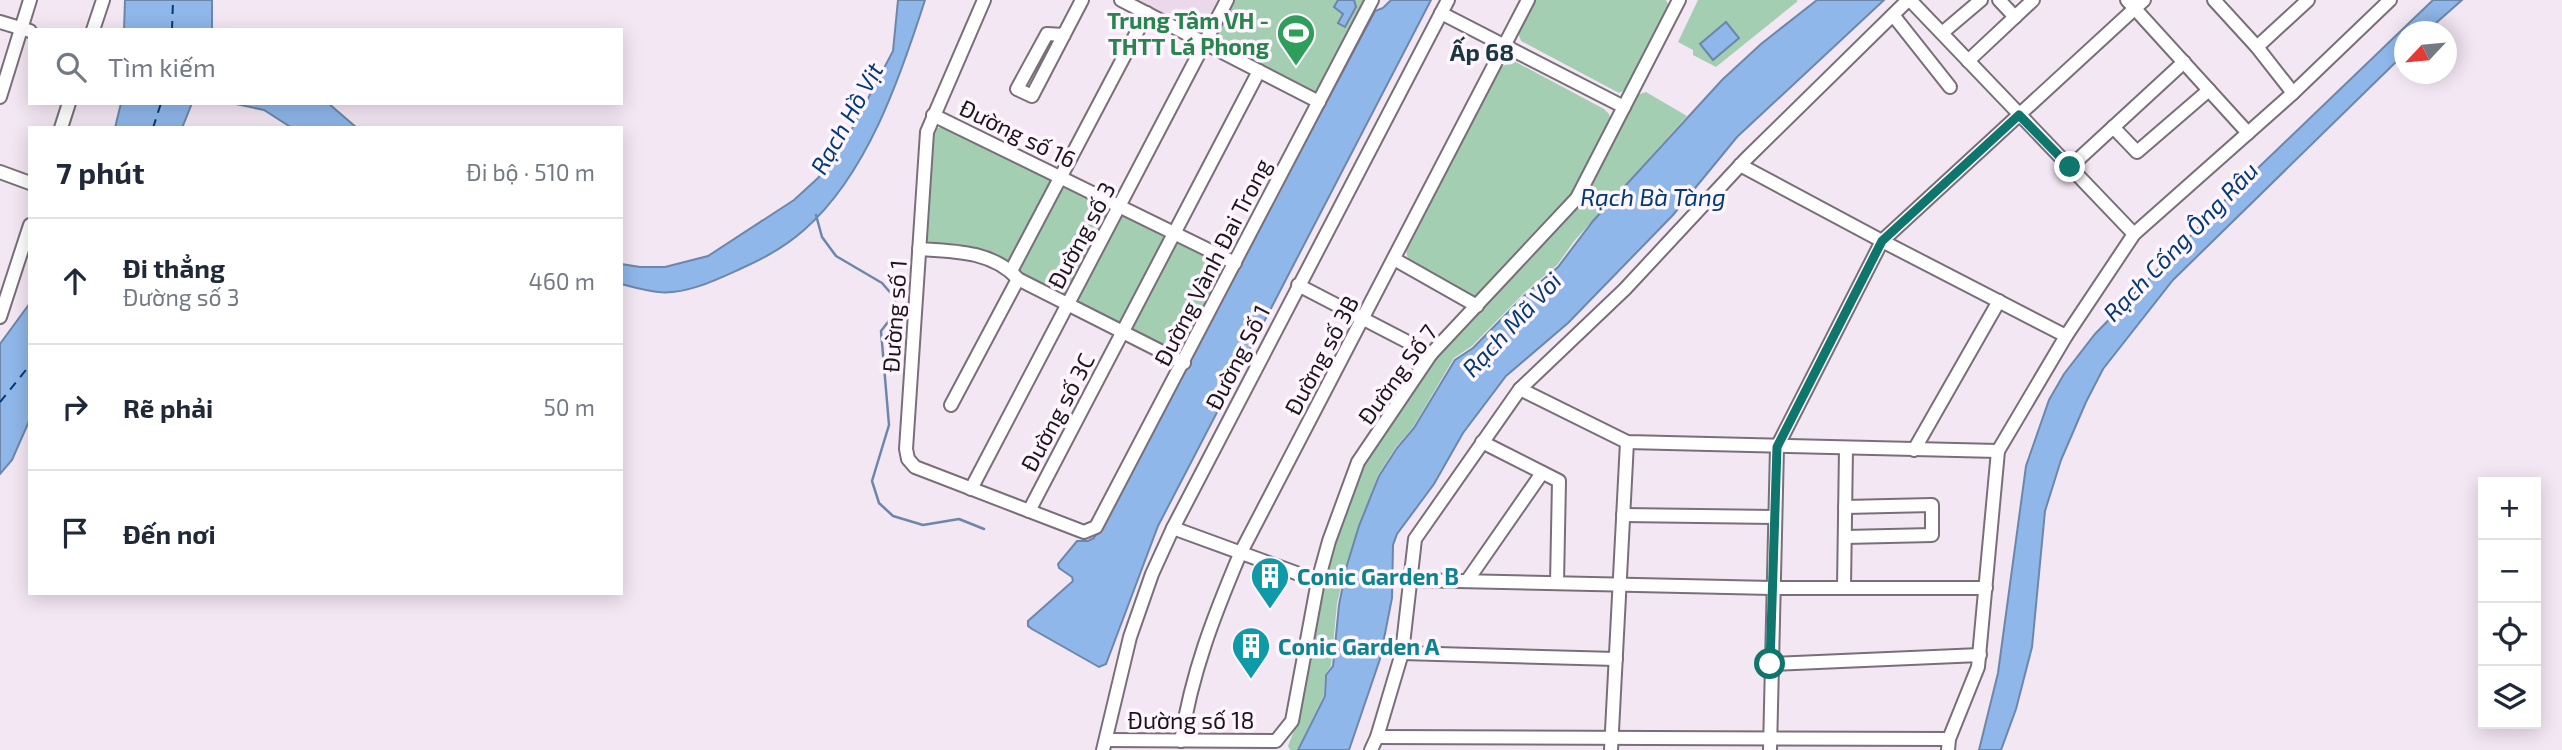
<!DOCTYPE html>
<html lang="vi">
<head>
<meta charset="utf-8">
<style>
	body { margin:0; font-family:"Exo 2",sans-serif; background:#f6f6f7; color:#1f2937 }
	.controls { position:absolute; right:21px; bottom:21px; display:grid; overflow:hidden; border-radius:0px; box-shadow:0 4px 18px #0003 }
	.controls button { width:63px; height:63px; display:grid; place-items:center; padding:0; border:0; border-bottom:2px solid #e0e1e3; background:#fff; color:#1f2937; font:35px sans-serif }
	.compass { position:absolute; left:2394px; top:21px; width:63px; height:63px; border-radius:50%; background:#fff; box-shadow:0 4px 18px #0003; rotate:244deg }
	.stop { position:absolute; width:21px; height:21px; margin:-16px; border:5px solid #0f766e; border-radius:50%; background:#fff }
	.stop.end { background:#0f766e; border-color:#fff; box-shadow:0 2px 7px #0008 }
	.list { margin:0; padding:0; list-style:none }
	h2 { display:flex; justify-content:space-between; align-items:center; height:91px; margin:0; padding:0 28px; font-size:30px }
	h2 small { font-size:23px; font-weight:400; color:#747a83 }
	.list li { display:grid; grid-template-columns:46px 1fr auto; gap:21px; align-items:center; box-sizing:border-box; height:126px; padding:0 28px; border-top:2px solid #e0e1e3 }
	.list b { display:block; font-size:26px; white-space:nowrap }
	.list p { margin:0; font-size:23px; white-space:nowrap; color:#747a83 }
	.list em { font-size:23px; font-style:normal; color:#747a83 }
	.icon { flex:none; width:38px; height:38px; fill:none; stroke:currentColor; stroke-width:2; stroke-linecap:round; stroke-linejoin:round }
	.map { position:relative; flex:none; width:2562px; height:750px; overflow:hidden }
	.search { position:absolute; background:#fff; box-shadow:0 4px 18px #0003; left:28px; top:28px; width:595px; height:77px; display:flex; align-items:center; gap:18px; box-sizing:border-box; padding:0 24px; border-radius:0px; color:#747a83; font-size:26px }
	.panel { position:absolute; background:#fff; box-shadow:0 4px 18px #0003; left:28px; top:126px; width:595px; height:469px; border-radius:0px }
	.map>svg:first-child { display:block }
</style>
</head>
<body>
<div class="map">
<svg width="2562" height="750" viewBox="0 0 2562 750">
	<rect width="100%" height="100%" fill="#f3e7f3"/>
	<path fill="#ebd9eb" d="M1128 0H1223L1202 35Z"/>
	<g fill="#a4ceb2">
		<path d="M1230 0H1365V3L1317 95 1211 41Z"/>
		<path d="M1531 0H1666L1669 6 1627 89 1619 93 1521 41 1517 29Z"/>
		<path d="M1698 0H1796L1798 1 1716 67 1693 55V50L1678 42Z"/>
		<path d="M1514 61 1604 109 1609 114 1611 122 1574 193 1477 299 1412 263 1407 256 1406 248 1501 67Z"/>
		<path d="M1646 92 1687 116 1575 240 1557 265 1525 292 1472 346 1454 358 1413 427 1396 447 1378 475 1346 565 1337 604 1331 666 1325 675 1324 695 1297 750H1290L1288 746 1297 723 1322 582 1334 542 1362 465 1435 357 1480 311 1581 201 1629 110 1637 95Z"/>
		<path d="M944 126 1049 176 1051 180 1009 262 931 245 926 240 932 137 935 129Z"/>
		<path d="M1061 184 1109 207 1111 212 1066 297 1018 276 1017 267Z"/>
		<path d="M1125 216 1164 234 1166 240 1126 320 1118 325 1076 302V299L1119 218Z"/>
		<path d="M1174 240 1224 263 1226 267 1181 356 1133 332 1131 326Z"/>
	</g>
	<g fill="#8fb7e9" stroke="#6c87ab" stroke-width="2">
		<path d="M125 0H212V30H124Z"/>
		<path d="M898 0H925C900 78 867 175 804 230 785 247 763 259 740 269 716 280 685 295 658 292 646 291 633 287 621 284V264L640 267H665L708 256 794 200 818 178 844 144 893 51Z"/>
		<path d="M1338 0H1354L1356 7 1345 27 1338 23 1343 14 1334 7Z"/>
		<path d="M1391 0H1431L1158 526 1106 664 1099 667 1032 629 1028 626V621L1073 581 1072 577 1059 568 1058 564 1077 541H1088L1094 538 1375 11 1383 8Z"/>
		<path d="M1817 0H1884L1737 137 1673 215 1568 323 1506 376 1463 433 1434 484 1397 534 1393 545 1392 598 1380 659 1349 750H1298L1325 696 1326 675 1333 666 1339 605 1347 565 1359 526 1379 476 1397 448 1414 428 1455 360 1473 348 1526 294 1558 267 1593 221 1722 80 1761 44Z"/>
		<path d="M2433 0H2462L2427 31 2404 32V54L2173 280 2103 369 2086 402 2061 460 2045 511 2032 647 2016 709 2001 750H1979L1998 673 2026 466 2049 400 2064 374 2095 334 2233 192Z"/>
		<path d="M1726 22 1739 38 1713 60 1700 44Z"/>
		<path d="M121 103H192L182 128H115Z"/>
		<path d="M231 103H328L357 128H292L264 110Z"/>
		<path d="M30 303V419L12 460 0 474V344Z"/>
	</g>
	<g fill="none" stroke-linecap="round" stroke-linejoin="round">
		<path stroke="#6c87ab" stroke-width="2.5" d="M816 215 822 237 836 256 882 283 895 298V313L881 331 889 425 872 481 879 503 893 516 923 525 959 519 984 529"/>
		<g stroke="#013b76" stroke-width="2" stroke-dasharray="9 7" stroke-linecap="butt">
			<path d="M172 30 173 0"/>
			<path d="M153 128 161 103"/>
			<path d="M0 402 30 365"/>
		</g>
		<g stroke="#796f79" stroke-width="16">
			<g id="minor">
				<path d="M984 0 927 132 906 449 908 459 915 467 1084 532 1096 527 1372 0"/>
				<path d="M1121 0 1319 102"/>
				<path d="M1910 0 2134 234"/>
				<path d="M1999 0 2015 17"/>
				<path d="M2127 0 2248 133"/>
				<path d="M2214 0 2257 47"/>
				<path d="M1441 13 1624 107"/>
				<path d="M1893 15 1950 87"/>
				<path d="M0 22 30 31"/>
				<path d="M93 30 103 0"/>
				<path d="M1942 33 1981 0"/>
				<path d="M1064 35 1047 34 1017 89 1032 96 1082 0"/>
				<path d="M1968 61 2033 0"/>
				<path d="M2293 93 2257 47 2308 0"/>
				<path d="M0 97 30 0"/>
				<path d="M933 115 1235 263"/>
				<path d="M2113 127 2137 152 2209 90"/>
				<path d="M61 128 69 103"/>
				<path d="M1740 165 1882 241 2066 336"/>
				<path d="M2070 167 2184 62"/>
				<path d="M0 172 30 183"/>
				<path d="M919 249C954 251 993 251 1018 279L1184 363"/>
				<path d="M1394 259 1477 306"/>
				<path d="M1011 271 1147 13"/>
				<path d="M1298 285 1431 354"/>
				<path d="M0 317 30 225"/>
				<path d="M1520 389 1627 442 1998 451"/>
				<path d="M951 405 1018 279"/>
				<path d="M1482 442 1559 481 1557 583"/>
				<path d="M1914 450 1999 301"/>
				<path d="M971 489 1227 0"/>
				<path d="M1029 511 1259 71"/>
				<path d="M1623 515 1775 517"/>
				<path d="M1173 528 1318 581"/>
				<path d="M1845 537 1932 535V505L1845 507"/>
				<path d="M1412 580 1772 588H1986"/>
				<path d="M1467 581 1542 473"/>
				<path d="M1844 588 1846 448"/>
				<path d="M1402 653 1616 659"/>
				<path d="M1770 664 1980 655"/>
				<path d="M1377 737 1949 739"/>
				<path d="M1106 740 1276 741 1292 721 1318 581 1329 541 1358 462 1431 354 1577 198 1679 0"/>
				<path d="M1181 741C1192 672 1213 618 1240 554L1528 0"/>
				<path d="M1103 750 1130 637 1152 574 1173 528 1448 0"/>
				<path d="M1371 750 1377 737 1402 653 1415 539 1520 389 1625 289 1746 159 1908 0"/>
				<path d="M1611 750 1627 442"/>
				<path d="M1770 750 1777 447 1882 241 2144 0"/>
				<path d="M1948 750 1949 739 1978 667 1998 451 2066 336 2134 234 2293 93 2390 0"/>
			</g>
		</g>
		<use href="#minor" stroke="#fff" stroke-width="12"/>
	</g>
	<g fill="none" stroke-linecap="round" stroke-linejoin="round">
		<path stroke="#0f766e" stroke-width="9" d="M1770 664 1777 447 1882 241 2019 115 2070 167"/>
	</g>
	<defs>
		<g id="stadium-pin" transform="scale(2.0125)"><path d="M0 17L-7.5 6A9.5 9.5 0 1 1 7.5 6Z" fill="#2e9e5b" stroke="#fff5ff"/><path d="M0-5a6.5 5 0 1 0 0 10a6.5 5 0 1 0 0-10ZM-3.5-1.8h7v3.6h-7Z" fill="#fff"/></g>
		<g id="building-pin" transform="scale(2.0125)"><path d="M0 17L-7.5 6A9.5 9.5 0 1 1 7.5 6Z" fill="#0f9aa8" stroke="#fff5ff"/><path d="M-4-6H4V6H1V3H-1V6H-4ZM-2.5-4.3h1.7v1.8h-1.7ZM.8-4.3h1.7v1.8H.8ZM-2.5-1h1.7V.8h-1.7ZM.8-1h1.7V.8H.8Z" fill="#fff"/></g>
	</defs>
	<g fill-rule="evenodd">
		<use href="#stadium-pin" x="1296" y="33"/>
		<use href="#building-pin" x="1270" y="576"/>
		<use href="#building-pin" x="1251" y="646"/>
	</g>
	<g text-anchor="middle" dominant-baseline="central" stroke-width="7" stroke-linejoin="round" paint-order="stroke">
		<g font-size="23" font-weight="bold" fill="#27864d" stroke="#fff5ff" text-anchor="end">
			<text x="1269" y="20">Trung Tâm VH -<tspan x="1269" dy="26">THTT Lá Phong</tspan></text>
		</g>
		<g font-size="23" fill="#1a161a" stroke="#fff5ff">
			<text transform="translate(1018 133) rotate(26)">Đường số 16</text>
			<text transform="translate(1081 235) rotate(-62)">Đường số 3</text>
			<text transform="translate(1212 262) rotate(-63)">Đường Vành Đai Trong</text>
			<text transform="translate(894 316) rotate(-86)">Đường số 1</text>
			<text transform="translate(1321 355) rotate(-62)">Đường số 3B</text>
			<text transform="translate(1237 357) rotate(-63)">Đường Số 1</text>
			<text transform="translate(1397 374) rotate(-54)">Đường Số 7</text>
			<text transform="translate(1057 412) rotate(-62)">Đường số 3C</text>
			<text x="1191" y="720">Đường số 18</text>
		</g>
		<g font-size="23" font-weight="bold" fill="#0d838f" stroke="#fff5ff" text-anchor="start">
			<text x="1297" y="576">Conic Garden B</text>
			<text x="1278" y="646">Conic Garden A</text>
		</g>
		<g font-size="24" font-weight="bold" fill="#183840" stroke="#fff5ff">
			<text x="1482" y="51">Ấp 68</text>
		</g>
		<g font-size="24" font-style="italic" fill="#013b76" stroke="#fff5ff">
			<text transform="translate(846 118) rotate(-61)">Rạch Hồ Vịt</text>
			<text x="1653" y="196">Rạch Bà Tàng</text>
			<text transform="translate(2180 241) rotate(-46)">Rạch Cống Ông Râu</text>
			<text transform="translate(1511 324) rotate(-47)">Rạch Mã Voi</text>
		</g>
	</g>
</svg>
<div class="controls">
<button>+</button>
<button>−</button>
<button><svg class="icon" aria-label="locate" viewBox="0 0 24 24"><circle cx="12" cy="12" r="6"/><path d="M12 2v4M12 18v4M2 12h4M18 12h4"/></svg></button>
<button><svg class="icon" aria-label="layers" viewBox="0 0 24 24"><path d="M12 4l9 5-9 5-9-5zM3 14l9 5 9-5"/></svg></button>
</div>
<svg class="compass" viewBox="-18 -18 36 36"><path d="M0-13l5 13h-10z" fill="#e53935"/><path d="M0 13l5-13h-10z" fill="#747a83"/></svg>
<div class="stop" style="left:1770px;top:664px"></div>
<div class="stop end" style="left:2070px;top:167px"></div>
<div class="search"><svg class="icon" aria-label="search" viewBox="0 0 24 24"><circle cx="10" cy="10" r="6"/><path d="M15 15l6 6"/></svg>Tìm kiếm</div>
<section class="panel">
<h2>7 phút<small>Đi bộ · 510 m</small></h2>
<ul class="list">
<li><svg class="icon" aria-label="ahead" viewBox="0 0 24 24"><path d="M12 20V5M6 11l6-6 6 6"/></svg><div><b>Đi thẳng</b><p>Đường số 3</p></div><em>460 m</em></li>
<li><svg class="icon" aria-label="right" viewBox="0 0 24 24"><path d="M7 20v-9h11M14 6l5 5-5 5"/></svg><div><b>Rẽ phải</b></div><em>50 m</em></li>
<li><svg class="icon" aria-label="arrive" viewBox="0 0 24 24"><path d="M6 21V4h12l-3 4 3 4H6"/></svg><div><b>Đến nơi</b></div></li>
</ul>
</section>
</div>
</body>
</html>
